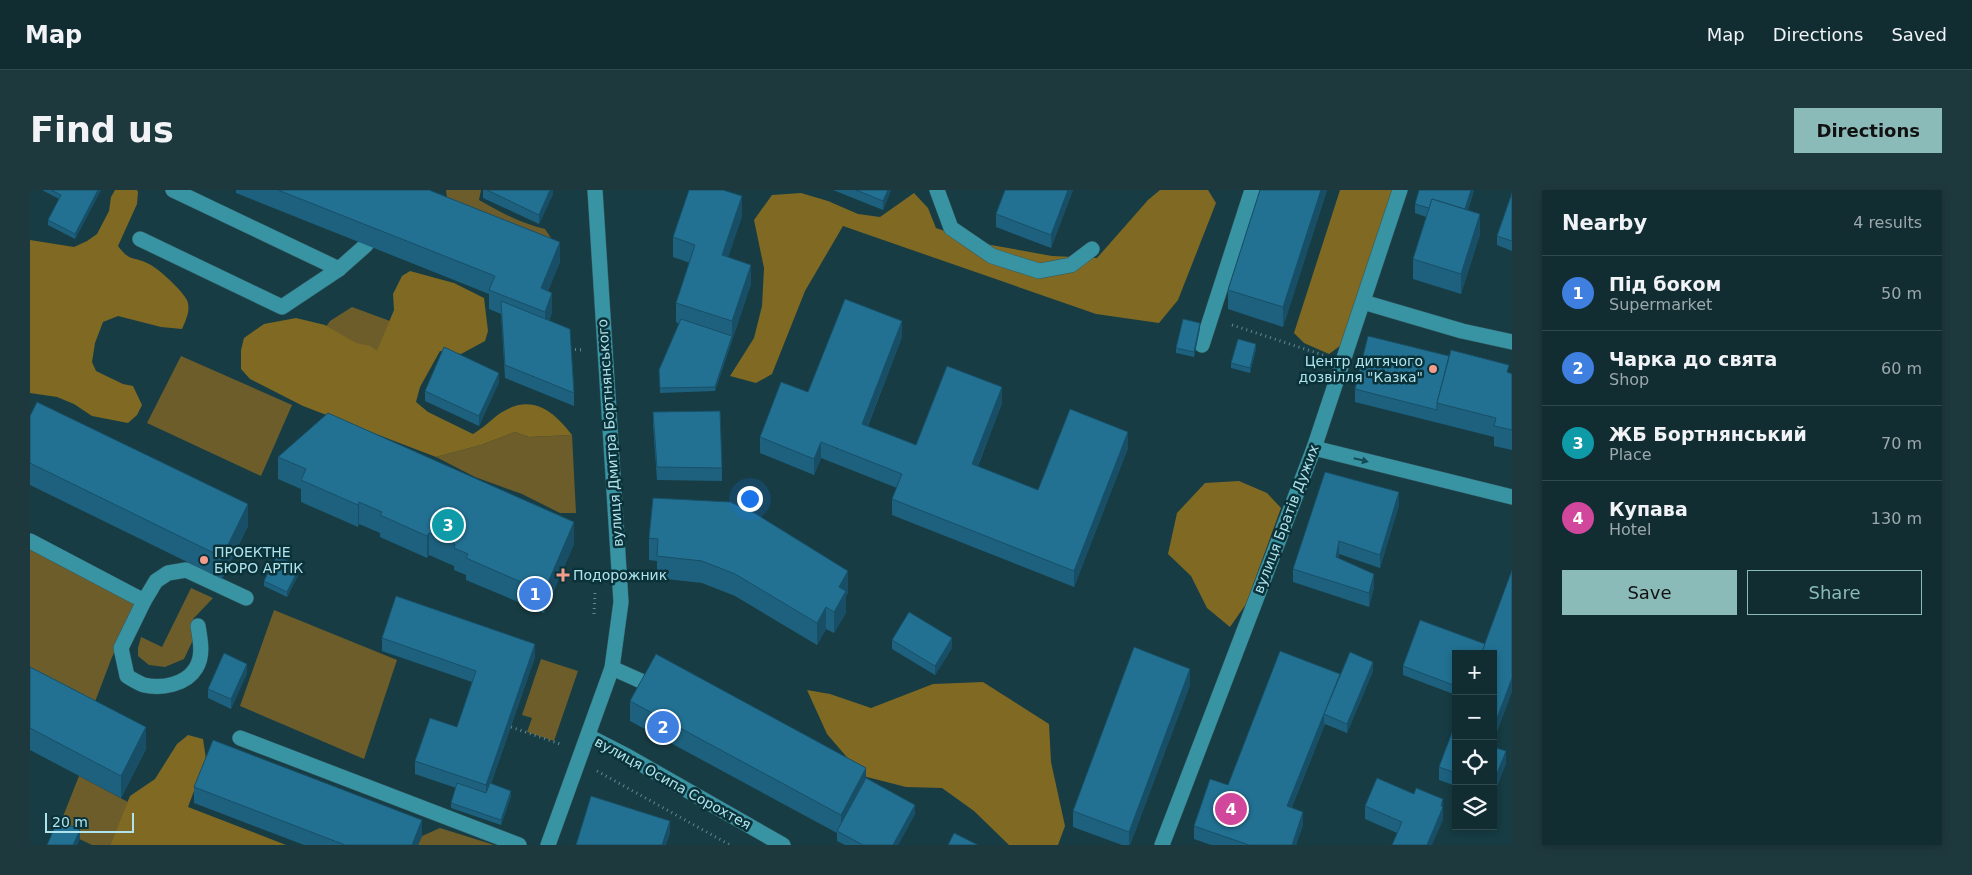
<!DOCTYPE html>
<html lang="en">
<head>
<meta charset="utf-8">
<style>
	body { margin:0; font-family:"DejaVu Sans",sans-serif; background:#1e393e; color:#f1f3f6 }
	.controls { position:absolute; right:15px; bottom:15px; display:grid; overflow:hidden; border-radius:0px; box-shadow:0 2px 8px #0003 }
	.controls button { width:45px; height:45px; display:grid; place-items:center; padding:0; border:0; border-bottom:1px solid #30494d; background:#112d32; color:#f1f3f6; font:25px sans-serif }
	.scale { position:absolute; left:15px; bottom:12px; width:89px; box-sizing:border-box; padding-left:5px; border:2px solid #afe3ee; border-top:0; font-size:14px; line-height:18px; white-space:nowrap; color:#afe3ee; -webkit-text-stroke:4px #0b3239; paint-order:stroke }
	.you { position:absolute; left:719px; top:308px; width:18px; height:18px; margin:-12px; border:4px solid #fff; border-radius:50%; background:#1a73e8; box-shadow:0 0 0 8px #1a73e833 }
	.badge { display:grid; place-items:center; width:32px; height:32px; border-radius:50%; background:#8bbbb9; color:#fff; font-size:16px; font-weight:700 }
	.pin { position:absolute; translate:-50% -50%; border:2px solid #fff; box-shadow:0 1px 5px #0006 }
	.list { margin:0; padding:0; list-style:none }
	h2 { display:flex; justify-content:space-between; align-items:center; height:65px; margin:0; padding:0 20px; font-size:21px }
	h2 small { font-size:16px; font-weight:400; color:#9ca8ac }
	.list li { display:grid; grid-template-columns:32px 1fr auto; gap:15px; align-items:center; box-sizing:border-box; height:75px; padding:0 20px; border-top:1px solid #30494d }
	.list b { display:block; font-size:19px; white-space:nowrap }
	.list p { margin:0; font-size:16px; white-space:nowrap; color:#9ca8ac }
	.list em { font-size:16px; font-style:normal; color:#9ca8ac }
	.actions { display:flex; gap:10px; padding:15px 20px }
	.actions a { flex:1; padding:11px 0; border:1px solid #8bbbb9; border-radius:0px; text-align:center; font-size:18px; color:#8bbbb9 }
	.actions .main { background:#8bbbb9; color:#111 }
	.icon { flex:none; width:28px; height:28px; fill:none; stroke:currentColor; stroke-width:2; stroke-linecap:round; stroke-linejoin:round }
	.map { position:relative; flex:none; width:1482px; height:655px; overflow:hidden; border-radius:0px }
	header { display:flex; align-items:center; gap:30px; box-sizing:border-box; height:70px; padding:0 25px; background:#112d32; border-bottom:1px solid #30494d }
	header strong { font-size:24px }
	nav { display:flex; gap:28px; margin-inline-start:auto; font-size:18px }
	.intro { display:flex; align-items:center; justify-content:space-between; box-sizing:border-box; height:120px; padding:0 30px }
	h1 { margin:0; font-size:35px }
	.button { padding:12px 22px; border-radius:0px; background:#8bbbb9; color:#111; font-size:18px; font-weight:700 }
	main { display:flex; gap:30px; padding:0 30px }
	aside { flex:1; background:#112d32; border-radius:0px; box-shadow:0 2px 8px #0003 }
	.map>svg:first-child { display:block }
</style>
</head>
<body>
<header>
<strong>Map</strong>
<nav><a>Map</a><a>Directions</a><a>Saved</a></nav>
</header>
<div class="intro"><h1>Find us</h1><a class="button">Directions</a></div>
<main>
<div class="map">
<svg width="1482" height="655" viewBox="0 0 1482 655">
	<rect width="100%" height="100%" fill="#173c43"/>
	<g fill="#6d5d2b">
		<path d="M416 0H451L449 10C470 22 492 34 515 39L521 48 520 60 417 8Z"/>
		<path d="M322 117 360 131 340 181 282 157 300 131Z"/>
		<path d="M151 166 262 215 231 286 117 233Z"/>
		<path d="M485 242 499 247 542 245 546 323H530L492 304 445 287 406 267 451 255Z"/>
		<path d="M0 358 103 413V424L82 467 60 525 0 496Z"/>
		<path d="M161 398 183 408 163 429 162 452 154 469 135 477 119 475 108 466V458L111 447 132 457Z"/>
		<path d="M244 420 367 470 334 569 210 516Z"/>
		<path d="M511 469 548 481 524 551 497 542 502 528 492 525Z"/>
		<path d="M49 586 98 612 80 655H62L28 639Z"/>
		<path d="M410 638 458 653 464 655H388L392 646Z"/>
	</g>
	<g fill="#7f6923">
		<path d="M85 0H107L108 2 107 14 88 56C100 72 102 66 117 73 127 77 152 100 157 110 161 120 156 130 152 139L131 137 88 126 73 132 65 153 62 172 66 181 93 194 103 196 112 215 107 225 98 233 62 226 44 214 27 207 0 203V50L44 57 57 51 67 44 79 21 81 7Z"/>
		<path d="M1130 0H1178L1186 13 1148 110 1129 133 1066 124 813 36 775 101 742 184 726 193 700 186 724 148 732 116 734 78 724 30 742 5 771 3 798 11 828 24 850 27 884 3 898 18 906 38 950 53 1022 66 1067 68 1118 10Z"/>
		<path d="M1310 0H1364L1314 153 1299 164 1274 153 1264 143Z"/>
		<path d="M380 81 424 93 454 108 458 141 455 151 431 164 410 161 390 197 386 212 398 222 443 244C453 238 460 231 469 224 500 203 522 219 542 245L499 247 485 242 451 255 406 267 273 216 220 189 211 179V160L214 148 234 134 266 128 295 135 326 153 340 156 347 161 364 120 363 104 372 86Z"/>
		<path d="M1209 291 1237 303 1251 318 1216 414 1200 437 1177 418 1161 386 1138 364 1147 323 1175 293Z"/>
		<path d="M953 492 1019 534 1021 572 1035 636 1028 655H979L944 621 912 598 876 597 833 586 797 544 777 500 800 504 841 518 903 494Z"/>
		<path d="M158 545 173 549 176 569 158 617 256 655H80L100 606 125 589 147 554Z"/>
	</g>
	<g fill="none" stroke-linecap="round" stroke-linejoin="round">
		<g stroke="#315961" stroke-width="16">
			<g id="lane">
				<path d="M143 0 309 79"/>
				<path d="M907 0 921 38 962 66 1009 81 1041 75 1062 59"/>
				<path d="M110 49 252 117 309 79 336 55"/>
				<path d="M1333 112 1432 141 1482 152"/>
				<path d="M1172 155 1222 0"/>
				<path d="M0 351 114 411 126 391 138 383 156 380 216 408"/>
				<path d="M114 411 91 458 97 486C102 489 108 493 114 495 131 499 156 495 166 478 174 465 170 449 168 436"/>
				<path d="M582 478 620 495"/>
				<path d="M210 548 489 655"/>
			</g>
		</g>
		<g stroke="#315961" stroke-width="16">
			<g id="street">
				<path d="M1284 258 1482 307"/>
				<path d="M558 546 597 566 753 655"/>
				<path d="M518 655 582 478 591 412 565 0"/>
				<path d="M1132 655 1284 258 1370 0"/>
			</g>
		</g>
		<g stroke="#5e8a93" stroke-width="3" stroke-dasharray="1 4" stroke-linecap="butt">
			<path d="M1202 135 1293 165"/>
			<path d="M540 159 552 160"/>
			<path d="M564 424 565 402"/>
			<path d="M481 537 530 554"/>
			<path d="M567 581 700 655"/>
		</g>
		<use href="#lane" stroke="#3893a3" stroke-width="15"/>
		<use href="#street" stroke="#3893a3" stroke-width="15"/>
	</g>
	<g fill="#1d617e">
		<path d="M12 0H71L45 49 18 35V30L29 9Z"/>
		<path d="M206 0H399L530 72 518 101 522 122 519 131 544 203V216L475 188 471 124 459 119V104L206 3Z"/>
		<path d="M453 0H523V4L509 34 453 8Z"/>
		<path d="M803 0H861L853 20Z"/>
		<path d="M975 0H1043L1021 58 966 37V24Z"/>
		<path d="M1297 0 1253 137 1198 119V100Z"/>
		<path d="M1444 0 1438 20 1450 44 1431 104 1383 89V69L1396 27 1385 23V14Z"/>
		<path d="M1482 3V61L1467 55V46Z"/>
		<path d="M712 26 698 67 721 94 685 201 630 203 629 180 649 134 646 132V113L660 73 643 67V47Z"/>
		<path d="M1170 138 1164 167 1146 163V158Z"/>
		<path d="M872 147 838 236 886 255 972 213 948 276 1008 300 1098 258 1044 397 862 325V309L867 298 791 268 784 285 730 263V247L778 202Z"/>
		<path d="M1226 159 1220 183 1201 178V173Z"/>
		<path d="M1479 183 1482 184V260L1464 256V247L1325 212V199Z"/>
		<path d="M469 192 449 236 395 211V201Z"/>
		<path d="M623 222 692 278V291L627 290 623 235Z"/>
		<path d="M0 226 218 336 192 389 0 295Z"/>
		<path d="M248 267 544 354 514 423 436 390V385L424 380V376L399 365 397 368 350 347V343L329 334 328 337 271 312V299L248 289Z"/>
		<path d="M623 308 818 403 816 406V423L804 443 796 439 787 455 705 406 672 393 627 388V371L619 370V348Z"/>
		<path d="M1369 315 1350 378 1309 364 1308 368 1344 397 1339 417 1263 392V379Z"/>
		<path d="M1482 380V501L1463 552V464H1426V505L1373 485V476L1455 454Z"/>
		<path d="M270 381 257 407 234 396V391Z"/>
		<path d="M352 448 505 467 461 594 481 606 471 635 421 618V613L426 598 385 584V571L427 537 442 492 352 461Z"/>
		<path d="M862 450 922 458 905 485 862 459Z"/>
		<path d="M0 477 116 559 91 608 0 560Z"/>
		<path d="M1343 481 1317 543 1295 534 1262 617 1273 635 1266 655H1181L1164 649V636L1198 595 1310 487Z"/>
		<path d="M217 483 201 519 178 508V499Z"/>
		<path d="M1160 495 1100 655H1092L1043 637V621Z"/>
		<path d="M600 511 836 588 885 624 868 655H815L807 651V643L600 531Z"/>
		<path d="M1426 532V596L1409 590V577Z"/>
		<path d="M164 597 392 646 388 655H274L164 613Z"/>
		<path d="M1384 604 1413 609V630L1367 643 1335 629V616Z"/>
	</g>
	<g fill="#184f67">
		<path d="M68 0H71L45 49V44Z"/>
		<path d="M520 0H523V4L509 34V25Z"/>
		<path d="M858 0H861L853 20V11Z"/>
		<path d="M1038 0H1043L1021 58V45Z"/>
		<path d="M1291 0H1297L1253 137V117Z"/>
		<path d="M1441 0H1444L1432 38V29Z"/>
		<path d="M712 6V26L692 85V65Z"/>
		<path d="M1450 24V44L1431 104V84Z"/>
		<path d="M530 52V72L511 118V98Z"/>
		<path d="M721 75V94L702 151V131Z"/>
		<path d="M522 103V122L515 141V122Z"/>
		<path d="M872 131V147L832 250V234Z"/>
		<path d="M1170 133V138L1164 167V162Z"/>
		<path d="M702 146V151L685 201V197Z"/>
		<path d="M1226 154V159L1220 183V178Z"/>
		<path d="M469 183V192L449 236V226Z"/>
		<path d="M972 197V213L942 290V274Z"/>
		<path d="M1098 242V258L1044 397V381Z"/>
		<path d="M791 252V268L784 285V269Z"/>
		<path d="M1369 302V315L1350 378V365Z"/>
		<path d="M329 312V334L328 337V315Z"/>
		<path d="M218 314V336L192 389V367Z"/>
		<path d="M544 332V354L514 423V402Z"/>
		<path d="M399 343V365L397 368V346Z"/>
		<path d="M1309 351V364L1306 380V367Z"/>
		<path d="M270 376V381L257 407V402Z"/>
		<path d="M818 381V403L816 406V423L804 443V422L809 397Z"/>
		<path d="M1344 384V397L1339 417V403Z"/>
		<path d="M796 417V439L787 455V433Z"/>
		<path d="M922 448V458L905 485V476Z"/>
		<path d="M505 454V467L456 608V595Z"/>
		<path d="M1343 472V481L1317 543V534Z"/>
		<path d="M217 474V483L201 519V509Z"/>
		<path d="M1160 479V495L1100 655H1099V642Z"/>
		<path d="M1310 484V497L1294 524V534H1295L1257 629V616Z"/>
		<path d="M1482 488V501L1463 552V539Z"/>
		<path d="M116 537V559L91 608V586Z"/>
		<path d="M1476 561V574L1463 607V594Z"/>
		<path d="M836 578V597L811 645V625Z"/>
		<path d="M481 601V606L471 635V630Z"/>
		<path d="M1413 609V630L1402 655H1397Z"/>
		<path d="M885 615V624L868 655H863Z"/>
		<path d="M1273 622V635L1266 655H1262Z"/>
		<path d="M392 630V646L388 655H382Z"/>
		<path d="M640 631V644L636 655H632Z"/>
		<path d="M50 640V649L47 655H43Z"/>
	</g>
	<g fill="#227193" stroke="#184f67">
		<path d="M21 0H68L45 44 18 30 31 5Z"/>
		<path d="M248 0H399L530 52 511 98 522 103 515 122 459 100 465 86Z"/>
		<path d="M457 0H520L509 25Z"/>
		<path d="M659 0H693L712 6 692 65 721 75 702 131 646 113 665 55 643 47Z"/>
		<path d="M826 0H858L853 11Z"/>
		<path d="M975 0H1038L1021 45 966 24Z"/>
		<path d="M1230 0H1291L1253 117 1198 100Z"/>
		<path d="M1389 0H1441L1435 19 1402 9 1399 18 1385 14Z"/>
		<path d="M1482 3V51L1467 46Z"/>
		<path d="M1402 9 1450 24 1431 84 1383 69Z"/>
		<path d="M815 109 872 131 832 234 886 255 917 176 972 197 942 274 1008 300 1040 219 1098 242 1044 381 862 309 872 284 791 252 784 269 730 247 751 192 778 202Z"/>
		<path d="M471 111 540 139 544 203 475 175Z"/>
		<path d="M651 129 702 146 685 197 630 198 629 180Z"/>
		<path d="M1153 129 1170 133 1164 162 1146 158Z"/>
		<path d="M1338 146 1419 166 1407 213V220L1325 199Z"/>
		<path d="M1208 149 1226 154 1220 178 1201 173Z"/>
		<path d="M414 157 469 183 449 226 395 201Z"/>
		<path d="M1421 160 1479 175 1477 182 1482 184V240L1464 236 1466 228 1407 213Z"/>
		<path d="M7 212 218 314 192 367 0 273V226Z"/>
		<path d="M690 221 692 278 627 277 623 222Z"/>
		<path d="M298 223 544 332 514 402 436 368 438 364 424 358 425 354 399 343 397 346 350 325 352 322 329 312 328 315 271 290 276 279 248 267Z"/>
		<path d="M1295 282 1369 302 1350 365 1309 351 1306 367 1344 384 1339 403 1263 379Z"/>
		<path d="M623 308 700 312 726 324 818 381 809 397 816 401 804 422 796 417 787 433 705 384 672 371 627 366 628 349 619 348Z"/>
		<path d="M247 365 270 376 257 402 234 391Z"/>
		<path d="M1482 380V488L1463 539V464H1451Z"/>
		<path d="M366 406 505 454 456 595 385 571 400 528 427 537 446 481 352 448Z"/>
		<path d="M879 422 922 448 905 476 862 450Z"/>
		<path d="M1390 430 1455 454 1451 464H1426V496L1373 476Z"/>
		<path d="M1104 457 1160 479 1099 642 1043 621Z"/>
		<path d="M1250 461 1310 484 1257 616 1273 622 1262 655H1219L1164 636 1180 589 1198 595Z"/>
		<path d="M1320 462 1343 472 1317 534 1294 524Z"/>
		<path d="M194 463 217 474 201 509 178 499Z"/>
		<path d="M626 464 836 578 811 625 600 511Z"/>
		<path d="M0 477 116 537 91 586 0 538Z"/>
		<path d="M1426 532V583L1409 577Z"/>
		<path d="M183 550 392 630 382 655H315L164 597Z"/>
		<path d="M1463 557 1476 561 1463 594Z"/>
		<path d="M836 588 885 615 863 655H833L807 641Z"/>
		<path d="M1347 588 1384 604 1386 598 1413 609 1411 616 1413 617 1397 655H1362L1372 632 1335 616Z"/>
		<path d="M427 593 456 603 460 593 481 601 471 630 421 613Z"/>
		<path d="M561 606 640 631 632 655H546Z"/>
		<path d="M28 630 50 640 43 655H17Z"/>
		<path d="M924 643 948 655H918Z"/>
	</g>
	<defs><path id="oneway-solid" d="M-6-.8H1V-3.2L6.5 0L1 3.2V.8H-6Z" transform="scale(1.25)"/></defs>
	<use fill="#164a54" href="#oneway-solid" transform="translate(1331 270) rotate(14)"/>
	<g fill="#f49d8c" stroke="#0b3239" stroke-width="2">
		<circle cx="1403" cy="179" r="5"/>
		<circle cx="174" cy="370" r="5"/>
		<path d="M530.5 377.5h5v5h5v5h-5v5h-5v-5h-5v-5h5z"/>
	</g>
	<g text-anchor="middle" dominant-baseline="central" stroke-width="5" stroke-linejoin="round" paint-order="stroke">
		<g font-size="14" fill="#afe3ee" stroke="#0b3239" text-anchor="start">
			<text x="1393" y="171" text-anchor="end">Центр дитячого<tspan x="1393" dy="16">дозвілля "Казка"</tspan></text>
			<text x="184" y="362">ПРОЕКТНЕ<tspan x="184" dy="16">БЮРО АРТІК</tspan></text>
			<text x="543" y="385">Подорожник</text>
		</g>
		<g font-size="14" fill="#afe3ee" stroke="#0b3239">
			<text transform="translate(580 243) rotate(-94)">вулиця Дмитра Бортнянського</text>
			<text transform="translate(1256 329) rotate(-69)">вулиця Братів Дужих</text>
			<text transform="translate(643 593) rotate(29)">вулиця Осипа Сорохтея</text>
		</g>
	</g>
</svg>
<div class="controls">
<button>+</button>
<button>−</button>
<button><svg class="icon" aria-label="locate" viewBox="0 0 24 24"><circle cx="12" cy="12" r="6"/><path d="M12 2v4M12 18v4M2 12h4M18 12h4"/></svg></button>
<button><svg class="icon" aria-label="layers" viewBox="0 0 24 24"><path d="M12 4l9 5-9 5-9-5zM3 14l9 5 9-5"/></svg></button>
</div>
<div class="scale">20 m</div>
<div class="you"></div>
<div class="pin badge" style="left:505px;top:404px;background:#3f7fe0">1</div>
<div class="pin badge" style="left:633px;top:537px;background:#3f7fe0">2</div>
<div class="pin badge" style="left:418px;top:335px;background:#0f9aa8">3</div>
<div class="pin badge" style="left:1201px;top:619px;background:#d1479c">4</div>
</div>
<aside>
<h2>Nearby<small>4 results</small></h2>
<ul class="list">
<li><span class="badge" style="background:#3f7fe0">1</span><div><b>Під боком</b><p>Supermarket</p></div><em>50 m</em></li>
<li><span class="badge" style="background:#3f7fe0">2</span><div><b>Чарка до свята</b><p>Shop</p></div><em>60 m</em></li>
<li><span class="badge" style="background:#0f9aa8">3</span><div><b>ЖБ Бортнянський</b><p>Place</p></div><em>70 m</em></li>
<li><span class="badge" style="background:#d1479c">4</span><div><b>Купава</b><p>Hotel</p></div><em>130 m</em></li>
</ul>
<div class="actions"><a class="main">Save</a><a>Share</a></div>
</aside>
</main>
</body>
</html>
